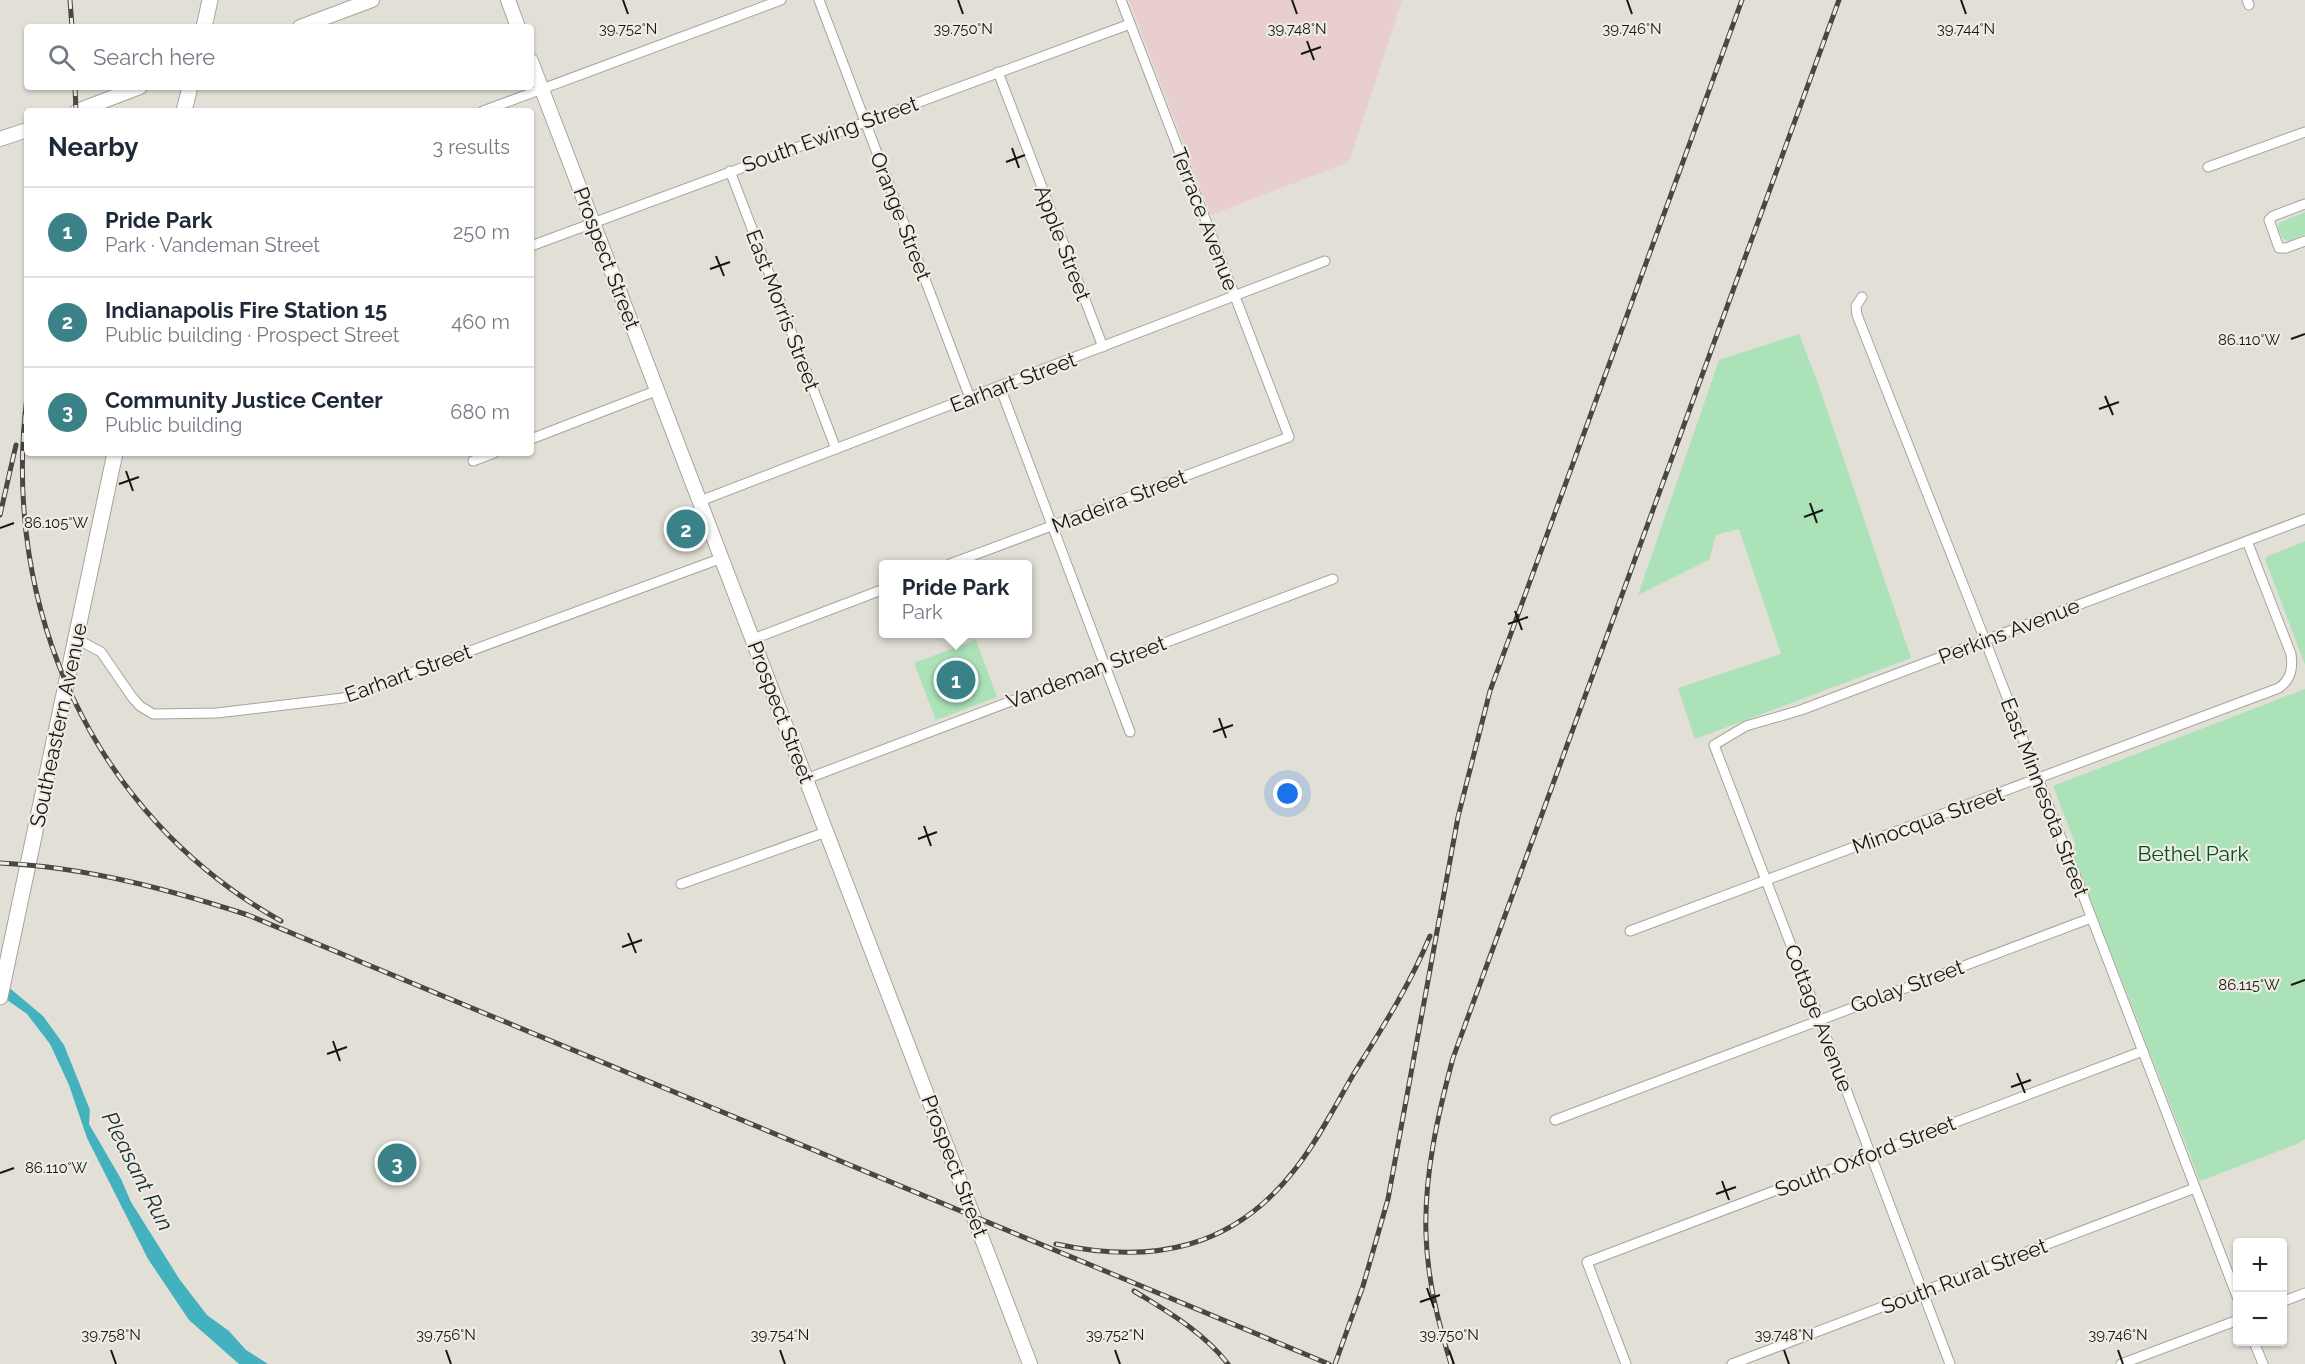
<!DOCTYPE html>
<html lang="en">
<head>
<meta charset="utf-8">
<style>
	body { margin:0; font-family:Raleway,sans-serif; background:#f2f2f3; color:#1f2937 }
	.controls { position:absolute; right:18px; bottom:18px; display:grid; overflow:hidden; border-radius:6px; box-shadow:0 2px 4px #0004 }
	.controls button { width:54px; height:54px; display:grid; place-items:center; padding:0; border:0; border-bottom:2px solid #e0e1e3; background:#fff; color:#1f2937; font:30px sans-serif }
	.you { position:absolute; left:1288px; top:794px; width:21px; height:21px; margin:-15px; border:4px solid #fff; border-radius:50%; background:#1a73e8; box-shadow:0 0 0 9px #1a73e833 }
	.badge { display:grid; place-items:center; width:39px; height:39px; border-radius:50%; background:#3a8288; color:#fff; font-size:20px; font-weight:700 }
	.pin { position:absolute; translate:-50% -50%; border:3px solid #fff; box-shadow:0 2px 6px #0006 }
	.popup { position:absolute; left:879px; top:560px; width:153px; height:78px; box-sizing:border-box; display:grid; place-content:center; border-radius:6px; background:#fff; filter:drop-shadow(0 2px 4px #0005); font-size:20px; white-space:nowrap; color:#747a83 }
	.popup b { font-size:22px; color:#1f2937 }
	.popup::after { content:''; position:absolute; left:50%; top:100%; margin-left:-12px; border:12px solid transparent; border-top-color:#fff }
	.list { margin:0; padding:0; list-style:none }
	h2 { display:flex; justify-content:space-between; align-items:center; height:78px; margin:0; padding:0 24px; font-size:26px }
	h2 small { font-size:20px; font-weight:400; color:#747a83 }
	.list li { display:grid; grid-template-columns:39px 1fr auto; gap:18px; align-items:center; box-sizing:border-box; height:90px; padding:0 24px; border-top:2px solid #e0e1e3 }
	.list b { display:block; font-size:22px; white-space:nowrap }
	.list p { margin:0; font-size:20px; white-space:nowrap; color:#747a83 }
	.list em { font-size:20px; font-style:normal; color:#747a83 }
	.icon { flex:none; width:33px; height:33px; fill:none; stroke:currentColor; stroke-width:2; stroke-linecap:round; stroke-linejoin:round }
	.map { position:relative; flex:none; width:2305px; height:1364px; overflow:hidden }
	.search { position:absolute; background:#fff; box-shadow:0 2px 4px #0004; left:24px; top:24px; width:510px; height:66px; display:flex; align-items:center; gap:15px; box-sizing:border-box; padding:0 21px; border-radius:6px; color:#747a83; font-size:22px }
	.panel { position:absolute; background:#fff; box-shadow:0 2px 4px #0004; left:24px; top:108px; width:510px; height:348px; border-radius:6px }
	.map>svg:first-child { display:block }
</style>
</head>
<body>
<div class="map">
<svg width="2305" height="1364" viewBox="0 0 2305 1364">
	<rect width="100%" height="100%" fill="#e2dfd7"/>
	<path fill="#e9cecf" d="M1129 0H1402L1349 162 1211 215Z"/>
	<g fill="#ace2b7">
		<path d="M2305 212V234L2289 241 2283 239 2278 228 2279 223Z"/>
		<path d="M1799 334 1819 386 1911 658 1695 739 1678 688 1781 654 1739 529 1716 535 1709 560 1638 595 1719 360Z"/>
		<path d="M2305 541V665L2265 559 2268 556Z"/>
		<path d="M976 640 997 697 936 720 914 663Z"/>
		<path d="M2305 689V1139L2297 1144 2200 1181 2071 849 2076 846 2053 786Z"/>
	</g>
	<path fill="#44b2be" d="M0 980 43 1016 64 1045 90 1110 89 1124 121 1179 131 1202 180 1280 207 1315 229 1331 246 1350 268 1364H239L189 1320 148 1259 87 1138 69 1085 50 1044 27 1014 0 995Z"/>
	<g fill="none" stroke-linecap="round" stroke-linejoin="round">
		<g stroke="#a6a49c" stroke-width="11">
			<g id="street">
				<path d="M819 0 970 398"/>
				<path d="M2247 0 2249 5"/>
				<path d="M998 72 1103 347"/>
				<path d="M483 111 781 0"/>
				<path d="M2208 167 2305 132"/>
				<path d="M730 171 836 449"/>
				<path d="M2305 204 2273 216 2269 220 2279 248H2286L2305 241"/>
				<path d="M531 246 1130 24"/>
				<path d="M1862 297 1856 306 1857 315 1985 640 2238 1299"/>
				<path d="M1000 387 1130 732"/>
				<path d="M531 439 658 390"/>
				<path d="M473 461 494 453"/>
				<path d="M700 501 1325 261"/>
				<path d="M950 564 1289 437 1121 0"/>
				<path d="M77 639 101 652 132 697 140 706 153 714 217 713 343 698 722 558"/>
				<path d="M753 639 884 589"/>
				<path d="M806 779 1333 579"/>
				<path d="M681 884 826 832"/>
				<path d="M1630 931 2279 688C2291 679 2293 669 2291 654L2247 541"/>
				<path d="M1555 1120 2091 918"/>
				<path d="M2282 1302 2305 1293"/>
				<path d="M2254 1342 2263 1364"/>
				<path d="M1626 1364 1587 1262 2143 1051"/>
				<path d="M1732 1364 2195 1188"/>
				<path d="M1950 1364C1872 1157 1794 951 1714 745L1746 726 1801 710 2305 519"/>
				<path d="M2121 1364 2238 1320"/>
			</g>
		</g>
		<g stroke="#a6a49c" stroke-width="16">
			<g id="secondary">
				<path d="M508 0 518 27"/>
				<path d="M300 27 372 0"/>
				<path d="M531 61 1030 1364"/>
				<path d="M77 111 140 87"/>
				<path d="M0 139 27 130"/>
			</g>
		</g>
		<g stroke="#a6a49c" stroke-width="17">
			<g id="primary">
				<path d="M204 27 210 0"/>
				<path d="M184 111 190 87"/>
				<path d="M0 997 115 453"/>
			</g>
		</g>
		<use href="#street" stroke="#fff" stroke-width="9"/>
		<use href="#secondary" stroke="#fff" stroke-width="14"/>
		<use href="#primary" stroke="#fff" stroke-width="15"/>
		<g stroke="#484743" stroke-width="5">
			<g id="rail">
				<path d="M70 0 72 27"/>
				<path d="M75 87 76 111"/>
				<path d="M27 397C0 608 93 816 281 921"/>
				<path d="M0 515 16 445"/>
				<path d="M0 863C85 867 168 889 248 915L1329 1364"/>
				<path d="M1056 1244C1152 1265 1234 1249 1296 1168 1318 1140 1335 1106 1353 1075 1381 1030 1410 985 1430 936"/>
				<path d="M1134 1291C1168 1312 1202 1331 1228 1364"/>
				<path d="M1335 1364 1363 1286 1388 1199 1458 817 1490 691 1742 0"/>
				<path d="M1451 1364C1438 1323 1427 1277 1426 1234 1424 1175 1438 1114 1453 1058L1839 0"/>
			</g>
		</g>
		<use href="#rail" stroke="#efece4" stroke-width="3" stroke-dasharray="9" stroke-linecap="butt"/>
	</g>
	<path fill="none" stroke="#171613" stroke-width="2" d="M623 0 628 14M958 0 963 14M1292 0 1297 14M1627 0 1632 14M1961 0 1966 14M1307 41 1314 60M1301 54 1321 47M1012 148 1019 168M1006 162 1025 155M716 256 724 276M710 269 730 262M2291 339 2305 334M2105 396 2113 415M2099 409 2119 402M126 471 133 491M119 484 139 477M1810 503 1817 523M1804 517 1823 510M0 528 14 523M1515 611 1522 630M1508 624 1528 617M1219 718 1226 738M1213 732 1233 725M924 826 931 846M918 839 937 832M628 933 636 953M622 947 642 940M2291 985 2305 980M333 1041 340 1061M327 1054 347 1047M2017 1073 2025 1093M2011 1087 2031 1080M0 1173 14 1168M1722 1181 1729 1200M1716 1194 1736 1187M1427 1288 1434 1308M1420 1302 1440 1295M111 1350 116 1364M446 1350 451 1364M780 1350 785 1364M1115 1350 1120 1364M1449 1350 1454 1364M1784 1350 1789 1364M2118 1350 2123 1364"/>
	<g text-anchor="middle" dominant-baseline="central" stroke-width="4.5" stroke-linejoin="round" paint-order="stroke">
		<g font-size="21" fill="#171613" stroke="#efece4">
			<text transform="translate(830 134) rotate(-20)">South Ewing Street</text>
			<text transform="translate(901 216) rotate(69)">Orange Street</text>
			<text transform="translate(1205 219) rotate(69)">Terrace Avenue</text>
			<text transform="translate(1063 243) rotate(69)">Apple Street</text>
			<text transform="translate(607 258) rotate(69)">Prospect Street</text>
			<text transform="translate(783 310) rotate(69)">East Morris Street</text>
			<text transform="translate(1013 382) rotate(-21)">Earhart Street</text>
			<text transform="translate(1119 501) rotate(-21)">Madeira Street</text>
			<text transform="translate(2009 631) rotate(-21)">Perkins Avenue</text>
			<text transform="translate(1086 672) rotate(-21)">Vandeman Street</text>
			<text transform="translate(408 673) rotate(-20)">Earhart Street</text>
			<text transform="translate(781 712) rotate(69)">Prospect Street</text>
			<text transform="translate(58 725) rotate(-78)">Southeastern Avenue</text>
			<text transform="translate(2045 797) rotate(69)">East Minnesota Street</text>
			<text transform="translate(1928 820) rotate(-20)">Minocqua Street</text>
			<text transform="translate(1907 986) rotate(-20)">Golay Street</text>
			<text transform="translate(1819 1018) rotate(69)">Cottage Avenue</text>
			<text transform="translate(1865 1156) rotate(-21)">South Oxford Street</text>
			<text transform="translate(955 1166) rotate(69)">Prospect Street</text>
			<text transform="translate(1964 1276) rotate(-21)">South Rural Street</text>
		</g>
		<g font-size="21" fill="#005123" stroke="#efece4">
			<text x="2193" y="853">Bethel Park</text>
		</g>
		<g font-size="22" font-style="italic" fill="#1a2e30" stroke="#efece4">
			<text transform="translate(138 1171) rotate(63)">Pleasant Run</text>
		</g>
	</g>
	<g font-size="15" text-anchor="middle" fill="#171613" stroke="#efece4" stroke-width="4.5" stroke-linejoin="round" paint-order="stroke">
		<text x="628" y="34">39.752°N</text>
		<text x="963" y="34">39.750°N</text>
		<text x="1297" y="34">39.748°N</text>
		<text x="1632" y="34">39.746°N</text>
		<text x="1966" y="34">39.744°N</text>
		<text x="2249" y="345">86.110°W</text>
		<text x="56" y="528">86.105°W</text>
		<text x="2249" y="990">86.115°W</text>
		<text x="56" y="1173">86.110°W</text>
		<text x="111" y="1340">39.758°N</text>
		<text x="446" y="1340">39.756°N</text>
		<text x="780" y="1340">39.754°N</text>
		<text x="1115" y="1340">39.752°N</text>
		<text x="1449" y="1340">39.750°N</text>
		<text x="1784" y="1340">39.748°N</text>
		<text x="2118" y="1340">39.746°N</text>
	</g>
</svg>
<div class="controls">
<button>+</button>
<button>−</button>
</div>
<div class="you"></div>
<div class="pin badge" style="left:956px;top:680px">1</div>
<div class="popup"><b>Pride Park</b>Park</div>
<div class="pin badge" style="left:686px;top:529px">2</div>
<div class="pin badge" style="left:397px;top:1163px">3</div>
<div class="search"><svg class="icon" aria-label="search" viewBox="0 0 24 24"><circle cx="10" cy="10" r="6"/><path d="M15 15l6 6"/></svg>Search here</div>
<section class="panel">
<h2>Nearby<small>3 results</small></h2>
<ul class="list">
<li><span class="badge">1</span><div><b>Pride Park</b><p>Park · Vandeman Street</p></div><em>250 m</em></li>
<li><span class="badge">2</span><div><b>Indianapolis Fire Station 15</b><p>Public building · Prospect Street</p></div><em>460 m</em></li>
<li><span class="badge">3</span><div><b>Community Justice Center</b><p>Public building</p></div><em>680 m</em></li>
</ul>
</section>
</div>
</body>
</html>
